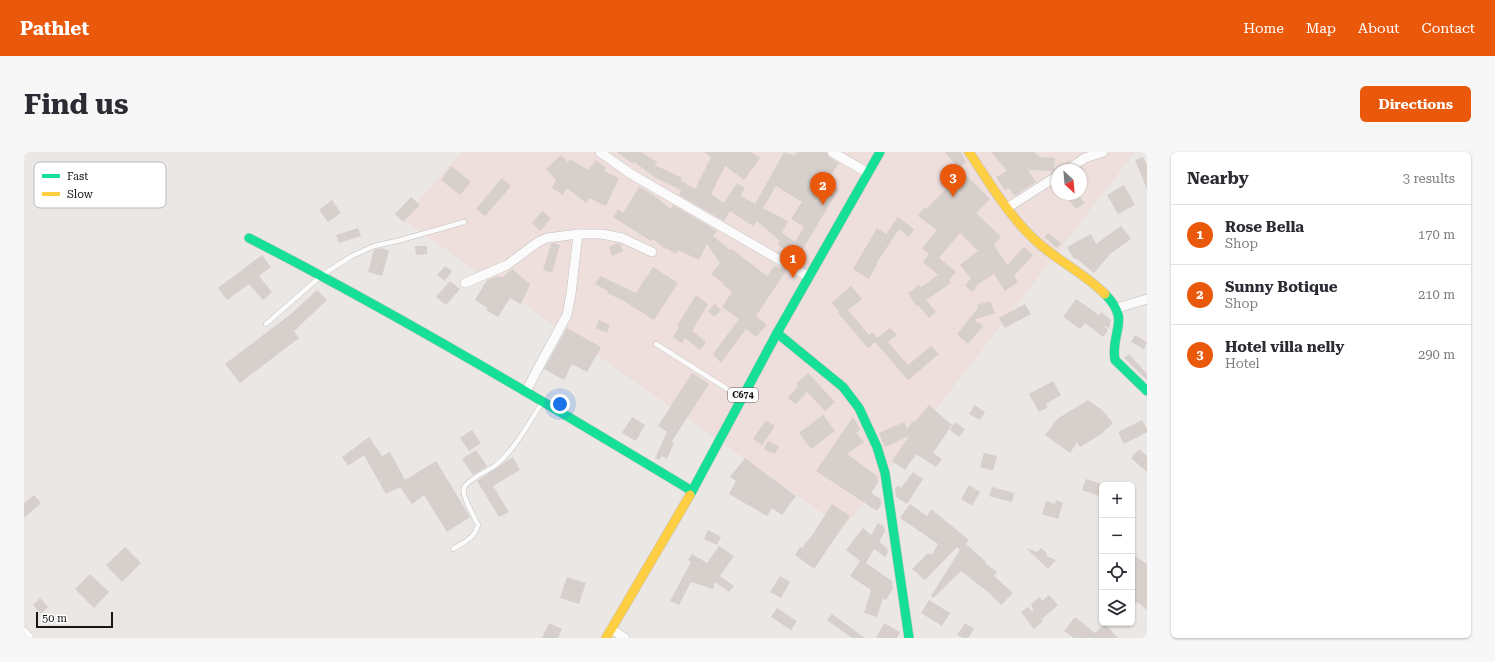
<!DOCTYPE html>
<html lang="en">
<head>
<meta charset="utf-8">
<style>
	body { margin:0; font-family:"Roboto Serif",serif; background:#f7f7f7; color:#2b2b33 }
	.controls { position:absolute; right:12px; bottom:12px; display:grid; overflow:hidden; border-radius:6px; box-shadow:0 1px 3px #0004 }
	.controls button { width:36px; height:36px; display:grid; place-items:center; padding:0; border:0; border-bottom:1px solid #e1e1e2; background:#fff; color:#2b2b33; font:20px sans-serif }
	.compass { position:absolute; left:1027px; top:12px; width:36px; height:36px; border-radius:50%; background:#fff; box-shadow:0 1px 3px #0004; rotate:154deg }
	.scale { position:absolute; left:12px; bottom:10px; width:77px; box-sizing:border-box; padding-left:4px; border:2px solid #181615; border-top:0; font-size:11px; line-height:14px; white-space:nowrap; color:#181615; -webkit-text-stroke:3px #fff; paint-order:stroke }
	.you { position:absolute; left:536px; top:252px; width:14px; height:14px; margin:-10px; border:3px solid #fff; border-radius:50%; background:#1a73e8; box-shadow:0 0 0 6px #1a73e833 }
	.badge { display:grid; place-items:center; width:26px; height:26px; border-radius:50%; background:#ea580c; color:#fff; font-size:13px; font-weight:700 }
	.pin { position:absolute; translate:-50% -33px; filter:drop-shadow(0 1px 2px #0008) }
	.pin::after { content:''; position:absolute; top:21px; width:14px; height:12px; background:inherit; clip-path:polygon(0 0,100% 0,50% 100%) }
	.list { margin:0; padding:0; list-style:none }
	h2 { display:flex; justify-content:space-between; align-items:center; height:52px; margin:0; padding:0 16px; font-size:17px }
	h2 small { font-size:13px; font-weight:400; color:#7c7c81 }
	.list li { display:grid; grid-template-columns:26px 1fr auto; gap:12px; align-items:center; box-sizing:border-box; height:60px; padding:0 16px; border-top:1px solid #e1e1e2 }
	.list b { display:block; font-size:15px; white-space:nowrap }
	.list p { margin:0; font-size:13px; white-space:nowrap; color:#7c7c81 }
	.list em { font-size:13px; font-style:normal; color:#7c7c81 }
	.icon { flex:none; width:22px; height:22px; fill:none; stroke:currentColor; stroke-width:2; stroke-linecap:round; stroke-linejoin:round }
	.map { position:relative; flex:none; width:1123px; height:486px; overflow:hidden; border-radius:6px }
	header { display:flex; align-items:center; gap:24px; box-sizing:border-box; height:56px; padding:0 20px; background:#ea580c; color:#fff }
	header strong { font-size:19px }
	nav { display:flex; gap:22px; margin-inline-start:auto; font-size:14px }
	.intro { display:flex; align-items:center; justify-content:space-between; box-sizing:border-box; height:96px; padding:0 24px }
	h1 { margin:0; font-size:28px }
	.button { padding:10px 18px; border-radius:6px; background:#ea580c; color:#fff; font-size:14px; font-weight:700 }
	main { display:flex; gap:24px; padding:0 24px }
	aside { flex:1; background:#fff; border-radius:6px; box-shadow:0 1px 3px #0004 }
	.map>svg:first-child { display:block }
</style>
</head>
<body>
<header>
<strong>Pathlet</strong>
<nav><a>Home</a><a>Map</a><a>About</a><a>Contact</a></nav>
</header>
<div class="intro"><h1>Find us</h1><a class="button">Directions</a></div>
<main>
<div class="map">
<svg width="1123" height="486" viewBox="0 0 1123 486">
	<rect width="100%" height="100%" fill="#eae7e5"/>
	<path fill="#eededc" fill-rule="evenodd" d="M438 0H1111L820 376 378 67ZM1033 18H1057V42H1033Z"/>
	<g fill="#d7cfcb" fill-rule="evenodd">
		<path d="M593 0H617L633 10 631 13 658 26 657 29 671 37 687 5 680 0H727L736 6 720 28 701 14 687 42 700 51 713 31 721 36 716 44 731 52 760 0 770 4 773 0H802L805 5 815 11 807 23 804 31 815 37 777 100 784 104 778 114 762 105 765 100 754 93 756 89 733 69 729 74 706 59 700 69 655 43 657 38 632 26 610 10 609 12ZM752 34 778 50 767 67 780 75 771 90 758 81 764 69 739 56Z"/>
		<path d="M921 0H937L942 10 934 16Z"/>
		<path d="M967 0H1010L1016 5 1031 6 1030 19 1004 18 1012 30 990 44 985 36 981 38 972 25 983 19Z"/>
		<path d="M537 3 544 10 546 7 564 18 572 8 582 16 580 19 595 26 582 54 565 46 562 51 543 36 539 43 528 36 532 28 522 17Z"/>
		<path d="M1119 5 1123 13V37L1111 8Z"/>
		<path d="M427 14 447 30 436 43 417 28Z"/>
		<path d="M939 20 966 47 952 61 977 85 970 93 983 113 1000 95 1009 103 990 124 994 130 981 139 970 122 954 132 949 140 941 134 947 126 936 113 954 99 936 81 915 106 932 120 925 128 927 131 902 148 912 160 905 166 894 153 892 154 884 141 895 133 897 135 914 123 899 110 905 102 898 96 913 78 894 64 900 55 902 57Z"/>
		<path d="M478 26 487 34 461 64 452 57Z"/>
		<path d="M1100 33 1111 53 1094 62 1083 43Z"/>
		<path d="M615 35 628 42 647 57 649 53 693 79 689 84 706 98 708 97 743 124 750 114 762 119 732 164 743 173 732 185 722 177 697 211 689 202 715 167 698 155 708 140 699 133 700 132 687 122 696 111 683 92 675 108 654 98 652 102 642 96 641 97 629 87 627 89 589 65 594 57 599 61Z"/>
		<path d="M1040 42H1054L1061 51 1052 57Z"/>
		<path d="M387 45 396 53 379 70 371 62Z"/>
		<path d="M308 48 317 61 304 70 295 58Z"/>
		<path d="M518 59 527 66 516 79 508 71Z"/>
		<path d="M874 65 890 77 885 85 875 77 852 112H853L845 127 829 117 853 76 862 82Z"/>
		<path d="M1097 74 1107 87 1086 102 1070 121 1052 106 1050 107 1043 95 1067 82 1072 92Z"/>
		<path d="M334 76 337 84 315 91 312 83Z"/>
		<path d="M1024 81 1037 91 1033 96 1020 85Z"/>
		<path d="M530 91 536 93 528 121 519 118 527 92Z"/>
		<path d="M594 91 596 92 599 99 588 104 585 95Z"/>
		<path d="M391 94H403V102L392 103Z"/>
		<path d="M357 96 365 99 358 124 344 120 350 98Z"/>
		<path d="M238 103 247 115 235 124 248 140 239 148 225 132 203 148 194 136Z"/>
		<path d="M421 114 428 119 421 129 413 123Z"/>
		<path d="M629 115 654 131 630 168 600 149 583 141 584 139 571 132 576 124 612 141Z"/>
		<path d="M488 117 506 132 497 152 486 146 474 165 462 158 464 156 451 148 463 128 474 124 478 126Z"/>
		<path d="M426 129 436 137 422 153 412 145Z"/>
		<path d="M827 134 838 147 824 158 845 183 848 180 853 186 866 176 873 183 864 190 884 213 907 194 915 202 884 228 851 190 844 196 814 161 815 160 808 151Z"/>
		<path d="M293 138 303 148 270 179 275 186 216 231 201 212 267 162Z"/>
		<path d="M672 143 684 152 668 179 682 190 676 198 661 186 658 191 649 185 655 175 653 174Z"/>
		<path d="M1052 147 1075 163 1077 160 1087 168 1085 176 1079 173 1084 178 1079 185 1061 171 1056 177 1039 165Z"/>
		<path d="M966 149 971 161 950 168 959 174 944 192 933 182 954 156 953 153Z"/>
		<path d="M691 152 697 158 690 165 684 159Z"/>
		<path d="M1001 152 1007 162 981 176 975 166Z"/>
		<path d="M575 168 586 173 583 181 572 176Z"/>
		<path d="M543 176 577 195 563 220 548 212 540 228 520 217Z"/>
		<path d="M1111 183 1123 190 1120 197 1107 190Z"/>
		<path d="M1105 202 1123 222V228L1100 206Z"/>
		<path d="M668 221 685 232 648 289 650 291 643 307 638 304 635 308 631 306 643 280 634 274Z"/>
		<path d="M784 221 811 250 801 259 783 240 772 252 764 246 774 234 772 232Z"/>
		<path d="M1029 229 1037 243 1022 252 1024 255 1015 260 1005 242Z"/>
		<path d="M1064 248 1078 258 1089 271 1076 283 1056 295 1053 290 1046 301 1021 283 1033 267Z"/>
		<path d="M905 253 928 273 909 301 918 307 912 315 892 302 881 318 868 309 885 284 861 295 855 281 880 270 883 277 889 269 891 270Z"/>
		<path d="M951 253 961 260 956 268 945 262Z"/>
		<path d="M799 263 811 279 787 297 775 281Z"/>
		<path d="M608 265 621 273 612 289 598 281Z"/>
		<path d="M829 265 836 277 832 281 840 290 823 302 853 324 854 330 847 341 857 347V353L853 359 792 319Z"/>
		<path d="M742 268 751 274 738 293 729 287Z"/>
		<path d="M1118 268 1123 277V280L1100 292 1094 280Z"/>
		<path d="M931 270 941 277 935 285 926 278Z"/>
		<path d="M448 278 457 291 445 299 436 286Z"/>
		<path d="M345 285 358 304 366 300 381 328 412 309 446 365 423 380 400 343 388 352 376 335 362 342 340 303 324 314 318 305Z"/>
		<path d="M744 289 755 294 751 302 740 297Z"/>
		<path d="M1115 297 1123 304V320L1107 306Z"/>
		<path d="M452 298 463 314 449 323 438 307Z"/>
		<path d="M960 301 973 304 969 319 956 315Z"/>
		<path d="M489 305 496 318 469 334 485 360 475 365 453 329Z"/>
		<path d="M721 306 772 344 758 363 748 356 743 364 705 342 712 329 706 325Z"/>
		<path d="M889 320 899 327 883 352 872 345 871 336 874 334 877 336Z"/>
		<path d="M1062 327 1078 332V345L1058 338Z"/>
		<path d="M945 333 956 340 948 354 937 347Z"/>
		<path d="M968 335 990 341 988 350 965 344Z"/>
		<path d="M10 343 17 351 0 366V351Z"/>
		<path d="M1032 348 1039 351 1034 367 1018 362 1022 349 1031 352Z"/>
		<path d="M808 352 826 364 790 417 771 403 776 395 778 396 789 382Z"/>
		<path d="M886 352 903 364 907 357 945 388 942 392 962 410 961 411 973 420 970 424 989 441 977 453 964 440 937 419 909 446 907 444 936 398 933 395 901 428 888 417 904 401 908 403 914 392 876 366Z"/>
		<path d="M854 371 860 374 861 379 855 390 863 396 864 400 861 405 850 397 842 411 868 429 869 437 862 448 859 446 853 465 840 461 847 438 826 424 836 409 822 398 839 376 847 383Z"/>
		<path d="M684 378 697 385 693 393 680 387Z"/>
		<path d="M695 394 710 404 696 424 710 434 705 440 691 430 689 437 667 430 655 453 646 449 667 410 664 408 668 402 683 411Z"/>
		<path d="M101 395 117 411 98 430 82 413Z"/>
		<path d="M1002 396 1013 400 1017 396 1023 401 1022 404 1032 408 1024 417Z"/>
		<path d="M1108 402 1123 412V458L1114 450 1108 454Z"/>
		<path d="M66 422 85 440 70 456 51 437Z"/>
		<path d="M756 424 766 430 757 446 746 440Z"/>
		<path d="M543 425 562 431 555 452 536 446Z"/>
		<path d="M1025 443 1034 453 1017 468 1019 469 1010 477 997 460 1004 455 1010 461 1007 452 1016 445 1018 449Z"/>
		<path d="M16 446 24 455 17 462 9 453Z"/>
		<path d="M905 448 926 461 918 474 897 461Z"/>
		<path d="M753 456 773 469 767 478 747 465Z"/>
		<path d="M808 462 841 486H828L803 468Z"/>
		<path d="M1051 465 1071 481 1081 472 1094 486H1050L1040 479Z"/>
		<path d="M525 471 538 477 534 486H518Z"/>
		<path d="M860 471 876 480 873 486H852Z"/>
		<path d="M941 471 950 477 944 486H939L933 483Z"/>
	</g>
	<g fill="none" stroke-linecap="round" stroke-linejoin="round">
		<g stroke="#c2c0be" stroke-width="5.5">
			<g id="lane">
				<path d="M242 172 298 123 328 104 350 94 373 89 440 70"/>
				<path d="M632 192 716 245"/>
				<path d="M429 397C440 390 451 386 454 373 451 366 437 343 440 336 444 327 464 319 472 313 492 296 504 272 518 251"/>
			</g>
		</g>
		<g stroke="#c2c0be" stroke-width="10">
			<g id="street">
				<path d="M576 0 607 22 785 125"/>
				<path d="M808 0 844 21"/>
				<path d="M1043 18 1061 6 1079 0"/>
				<path d="M983 56 1033 24"/>
				<path d="M441 131 483 113 514 90 523 86 554 82H578L598 86 628 100"/>
				<path d="M1093 156 1123 147"/>
				<path d="M502 240 512 220 543 163 547 142 554 82"/>
				<path d="M587 477 601 486"/>
				<path d="M0 480 5 486"/>
			</g>
		</g>
		<g stroke="#c2c0be" stroke-width="10">
			<g id="fast">
				<path d="M225 86C377 164 522 251 668 339"/>
				<path d="M1081 142C1108 170 1086 178 1091 208L1123 239"/>
				<path d="M753 181 819 235 835 256 853 295 861 321 885 486"/>
				<path d="M666 343 753 181 856 0"/>
			</g>
		</g>
		<g stroke="#c2c0be" stroke-width="10">
			<g id="slow">
				<path d="M945 0C965 30 984 63 1011 88 1032 108 1060 121 1081 142"/>
				<path d="M582 486 666 343"/>
			</g>
		</g>
		<use href="#lane" stroke="#fcfbfb" stroke-width="4.5"/>
		<use href="#street" stroke="#fcfbfb" stroke-width="9"/>
		<use href="#fast" stroke="#16e098" stroke-width="9"/>
		<use href="#slow" stroke="#ffcf43" stroke-width="9"/>
	</g>
	<g text-anchor="middle" dominant-baseline="central" stroke-width="3" stroke-linejoin="round" paint-order="stroke">
		<rect fill="#fff" stroke="#5d5c5b" stroke-width="1" x="704" y="236" width="30" height="14" rx="3"/>
		<g font-size="9" font-weight="bold" fill="#181615">
			<text x="719" y="243">C674</text>
		</g>
	</g>
	<rect x="10" y="10" width="132" height="46" rx="6" fill="#fff" stroke="#bab9b9" stroke-width="1"/>
	<rect x="18" y="22" width="18" height="4" fill="#16e098"/>
	<rect x="18" y="40" width="18" height="4" fill="#ffcf43"/>
	<g font-size="11" fill="#181615">
		<text x="43" y="28">Fast</text>
		<text x="43" y="46">Slow</text>
	</g>
</svg>
<div class="controls">
<button>+</button>
<button>−</button>
<button><svg class="icon" aria-label="locate" viewBox="0 0 24 24"><circle cx="12" cy="12" r="6"/><path d="M12 2v4M12 18v4M2 12h4M18 12h4"/></svg></button>
<button><svg class="icon" aria-label="layers" viewBox="0 0 24 24"><path d="M12 4l9 5-9 5-9-5zM3 14l9 5 9-5"/></svg></button>
</div>
<svg class="compass" viewBox="-18 -18 36 36"><path d="M0-13l5 13h-10z" fill="#e53935"/><path d="M0 13l5-13h-10z" fill="#7c7c81"/></svg>
<div class="scale">50 m</div>
<div class="you"></div>
<div class="pin badge" style="left:769px;top:126px">1</div>
<div class="pin badge" style="left:799px;top:53px">2</div>
<div class="pin badge" style="left:929px;top:45px">3</div>
</div>
<aside>
<h2>Nearby<small>3 results</small></h2>
<ul class="list">
<li><span class="badge">1</span><div><b>Rose Bella</b><p>Shop</p></div><em>170 m</em></li>
<li><span class="badge">2</span><div><b>Sunny Botique</b><p>Shop</p></div><em>210 m</em></li>
<li><span class="badge">3</span><div><b>Hotel villa nelly</b><p>Hotel</p></div><em>290 m</em></li>
</ul>
</aside>
</main>
</body>
</html>
